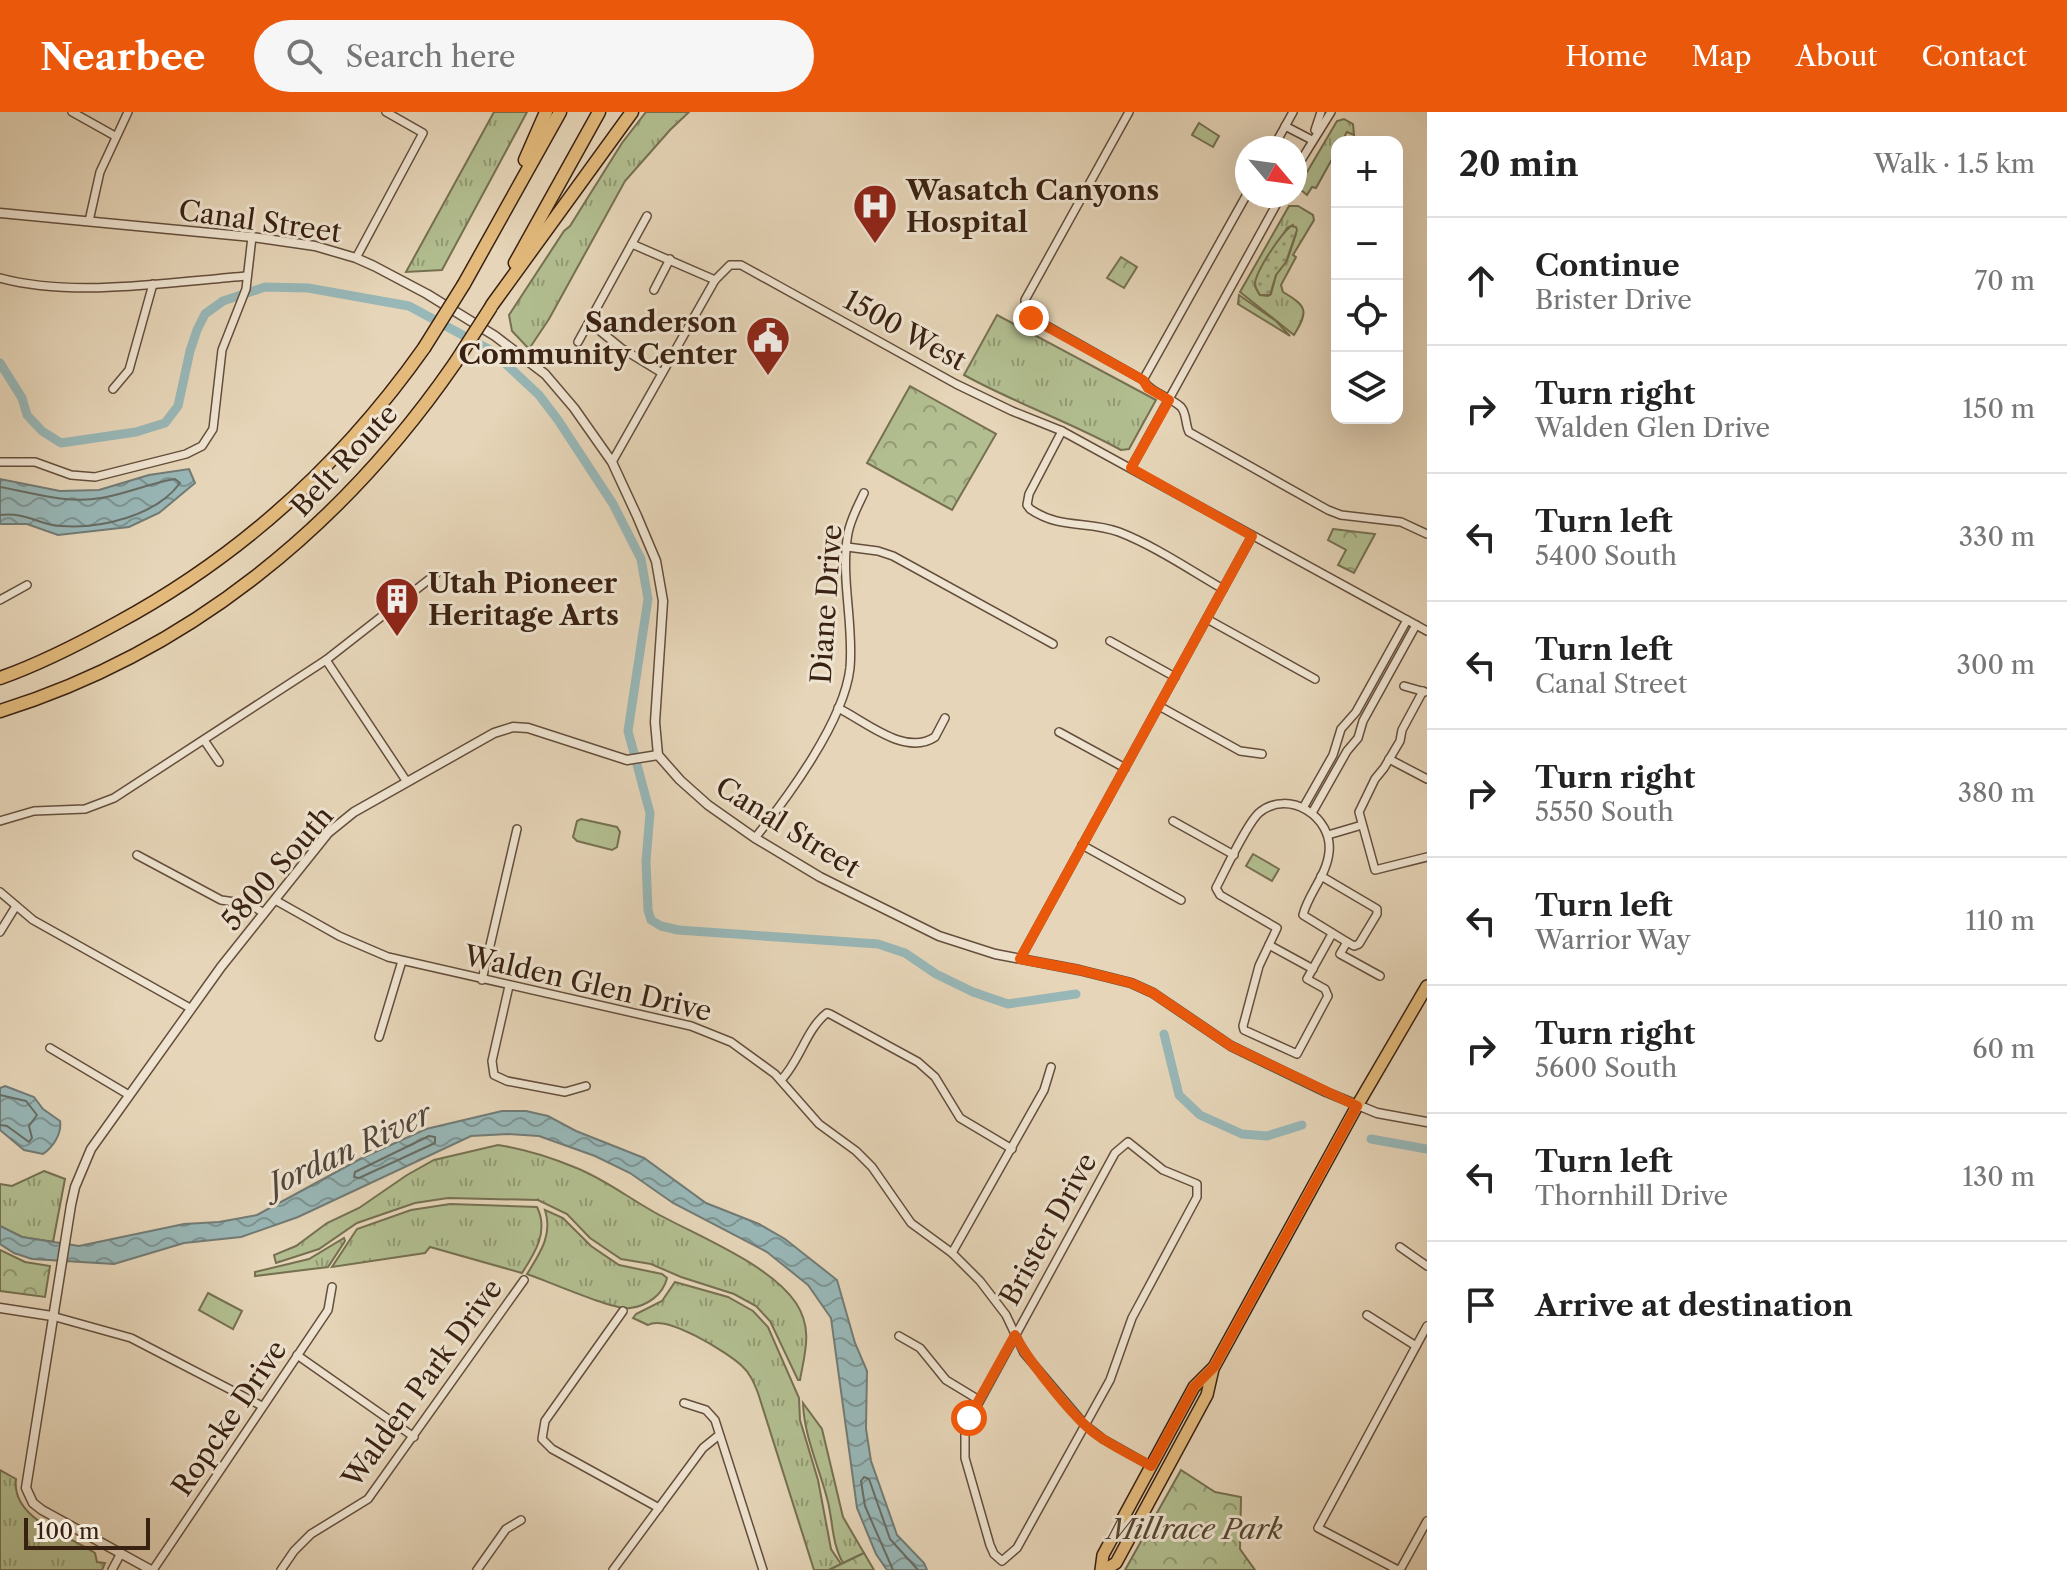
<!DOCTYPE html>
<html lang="en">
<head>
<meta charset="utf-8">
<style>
	body { margin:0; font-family:"Libre Caslon Text",serif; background:#f6f6f6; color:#222 }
	.controls { position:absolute; right:24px; top:24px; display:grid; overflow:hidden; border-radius:16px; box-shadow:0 8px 32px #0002 }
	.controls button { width:72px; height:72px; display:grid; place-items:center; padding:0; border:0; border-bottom:2px solid #e0e0e0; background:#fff; color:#222; font:40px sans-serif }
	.compass { position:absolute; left:1235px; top:24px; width:72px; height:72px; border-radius:50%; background:#fff; box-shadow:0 8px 32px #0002; rotate:119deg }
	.scale { position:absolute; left:24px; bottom:20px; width:126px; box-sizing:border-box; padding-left:8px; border:4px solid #392112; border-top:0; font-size:22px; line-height:28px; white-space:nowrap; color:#392112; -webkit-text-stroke:6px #efe4d1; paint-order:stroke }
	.stop { position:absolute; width:24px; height:24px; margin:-18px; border:6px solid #ea580c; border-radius:50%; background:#fff }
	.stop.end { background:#ea580c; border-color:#fff; box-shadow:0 2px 8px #0008 }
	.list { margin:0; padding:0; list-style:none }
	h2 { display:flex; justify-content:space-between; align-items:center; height:104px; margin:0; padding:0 32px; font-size:34px }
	h2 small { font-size:26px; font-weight:400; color:#767676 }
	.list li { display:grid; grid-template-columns:52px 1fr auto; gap:24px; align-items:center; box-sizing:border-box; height:128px; padding:0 32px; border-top:2px solid #e0e0e0 }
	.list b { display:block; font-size:30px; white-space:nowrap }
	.list p { margin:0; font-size:26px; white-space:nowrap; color:#767676 }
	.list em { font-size:26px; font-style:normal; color:#767676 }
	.icon { flex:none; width:44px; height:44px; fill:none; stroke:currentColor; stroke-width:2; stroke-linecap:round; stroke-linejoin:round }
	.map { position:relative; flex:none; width:1427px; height:1458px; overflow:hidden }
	header { display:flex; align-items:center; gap:48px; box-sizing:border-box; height:112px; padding:0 40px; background:#ea580c; color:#fff }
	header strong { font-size:38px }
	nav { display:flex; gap:44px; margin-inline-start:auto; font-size:28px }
	.search { width:560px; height:72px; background:#f6f6f6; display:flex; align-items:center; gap:20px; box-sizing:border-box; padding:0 28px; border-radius:44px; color:#767676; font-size:30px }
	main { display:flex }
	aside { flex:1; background:#fff }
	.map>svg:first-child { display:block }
</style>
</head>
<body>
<header>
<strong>Nearbee</strong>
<div class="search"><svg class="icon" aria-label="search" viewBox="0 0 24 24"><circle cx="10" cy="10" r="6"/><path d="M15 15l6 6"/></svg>Search here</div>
<nav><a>Home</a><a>Map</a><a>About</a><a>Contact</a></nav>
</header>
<main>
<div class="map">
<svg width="1427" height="1458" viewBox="0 0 1427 1458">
	<defs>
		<pattern id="grass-tufts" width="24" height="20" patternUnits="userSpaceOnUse" patternTransform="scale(2)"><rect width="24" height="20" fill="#b2be90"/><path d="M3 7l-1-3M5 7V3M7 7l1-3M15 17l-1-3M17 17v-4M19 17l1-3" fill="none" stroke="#929a74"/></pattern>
		<pattern id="park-crowns" width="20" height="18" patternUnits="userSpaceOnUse" patternTransform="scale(2)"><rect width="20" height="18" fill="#b2be90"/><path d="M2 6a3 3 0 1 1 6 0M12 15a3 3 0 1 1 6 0" fill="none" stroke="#929a74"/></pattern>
		<pattern id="garden-dots" width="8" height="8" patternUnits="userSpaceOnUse" patternTransform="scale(2)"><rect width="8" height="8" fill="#b2be90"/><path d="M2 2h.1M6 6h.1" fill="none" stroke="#929a74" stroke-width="1.8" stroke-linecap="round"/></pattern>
		<pattern id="water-waves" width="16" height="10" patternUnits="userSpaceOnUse" patternTransform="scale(2)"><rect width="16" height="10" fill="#98b7b7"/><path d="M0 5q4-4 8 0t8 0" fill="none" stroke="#7d9493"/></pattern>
	</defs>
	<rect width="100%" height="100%" fill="#e6d5b8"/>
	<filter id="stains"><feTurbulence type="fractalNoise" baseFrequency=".0025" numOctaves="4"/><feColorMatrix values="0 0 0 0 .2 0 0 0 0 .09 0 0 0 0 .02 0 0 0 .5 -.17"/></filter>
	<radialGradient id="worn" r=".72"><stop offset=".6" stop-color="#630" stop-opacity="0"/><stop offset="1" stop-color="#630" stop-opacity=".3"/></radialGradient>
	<g fill="url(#grass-tufts)" stroke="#767051" stroke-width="2" fill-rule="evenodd">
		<path d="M494 0H527L442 158 406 160Z"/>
		<path d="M646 0H689L670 18 625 69 549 207 529 237 512 219 509 203 564 119 570 114 622 31Z"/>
		<path d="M1344 7 1353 12 1354 23 1347 20 1341 30H1337V38L1316 76 1312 75 1307 83 1301 78 1300 72 1337 9Z"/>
		<path d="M1289 94H1298L1313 103 1314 108 1293 143 1296 145 1281 173 1283 180C1307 194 1309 199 1294 223L1240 180ZM1293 113 1296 122 1288 146 1276 163 1271 182 1268 184 1260 183 1255 174 1258 163 1287 116Z"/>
		<path d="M1239 183 1276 209 1290 224 1238 192Z"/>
		<path d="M997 203 1156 288 1129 337 1121 338C1070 310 1015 291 964 263Z"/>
		<path d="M498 1033C524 1037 550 1045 574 1055 603 1066 627 1085 654 1100 695 1123 770 1152 796 1191 813 1217 805 1240 800 1268H798L770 1209 756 1194 734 1182 681 1165 651 1152 621 1147 590 1126 567 1102 538 1088 448 1086 415 1091 357 1111 319 1137 276 1151 274 1143 296 1134 327 1111 359 1096 407 1063 434 1048Z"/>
		<path d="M44 1059 65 1067 53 1130 22 1125 0 1114V1072L12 1074Z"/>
		<path d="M450 1092 537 1095C549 1119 535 1141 522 1161L430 1135 425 1141 332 1155 357 1117 411 1098Z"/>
		<path d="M545 1098 563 1106 591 1134 619 1153 662 1162 667 1166C663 1183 647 1194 630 1196 615 1199 545 1168 527 1162 540 1141 553 1123 545 1098Z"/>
		<path d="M344 1126 345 1129 328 1155 255 1164V1160L309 1147Z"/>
		<path d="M675 1170 728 1185 753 1199 768 1215 799 1286 800 1308 818 1368 831 1437 841 1452 829 1458H814L758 1281C754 1271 750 1261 742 1254 727 1240 666 1202 648 1213L633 1206 636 1202 662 1189Z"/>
		<path d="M803 1291 822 1317 843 1405 864 1441 843 1451C832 1432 833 1411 828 1390 820 1357 804 1325 803 1291Z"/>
		<path d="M0 1358 16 1367C11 1407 68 1423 95 1441L97 1450 105 1451 102 1458H0Z"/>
	</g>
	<g fill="url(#park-crowns)" stroke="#767051" stroke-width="2">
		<path d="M1121 145 1137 155 1124 176 1107 166Z"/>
		<path d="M910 274 996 322 952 398 867 351Z"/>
		<path d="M1333 417 1375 422 1354 461 1338 453 1346 438 1328 428Z"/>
		<path d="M0 1138 25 1150 50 1154 45 1185 0 1179Z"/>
		<path d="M1181 1358 1215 1380 1241 1385 1240 1437 1255 1458H1125Z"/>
		<path d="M864 1441 874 1458H829Z"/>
	</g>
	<path fill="url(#garden-dots)" stroke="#767051" stroke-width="2" d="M1291 114 1296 115 1297 118 1286 150 1276 163 1270 183H1260C1257 178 1255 177 1255 171 1257 157 1281 122 1291 114Z"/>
	<g fill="#b2be90" stroke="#767051" stroke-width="2">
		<path d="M1199 11 1219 24 1213 35 1192 23Z"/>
		<path d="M581 707 617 715 620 720 617 735 612 738 577 729 573 725 577 709Z"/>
		<path d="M1253 742 1279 757 1272 769 1246 754Z"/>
		<path d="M208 1181 242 1199 233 1217 199 1198Z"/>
	</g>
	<g fill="url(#water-waves)" stroke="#727b75" stroke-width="2">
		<path d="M189 357 195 371 159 401 129 415 58 423 27 412H0V367L60 379 99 378 149 363Z"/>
		<path d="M5 974 34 985 43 997 60 1009C62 1022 53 1035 43 1042L24 1038 0 1018V976Z"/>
		<path d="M502 999H526L548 1004 576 1019 644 1046 706 1091 759 1112 785 1127 837 1168 855 1231 867 1259 866 1317 871 1349 897 1423 924 1451 927 1458H887L876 1442 857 1396 831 1206 808 1173 767 1140 673 1091 630 1061 595 1044 539 1024 508 1022 471 1024 298 1105 241 1125 184 1131 114 1152 32 1147 14 1141 0 1132V1114L22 1125 79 1134 184 1112 219 1110 257 1103 362 1046 426 1017Z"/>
	</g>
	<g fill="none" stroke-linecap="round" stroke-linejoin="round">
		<g stroke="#686c64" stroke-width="2">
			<path d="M0 375C34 381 67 392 101 386 126 382 150 371 175 367L180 371C156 404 100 417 61 414 39 413 27 400 0 403"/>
			<path d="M0 983 26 989 37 1003 29 1014 32 1026 29 1030 7 1014 0 1013"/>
			<path d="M429 1024 435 1025V1031L359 1066 354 1065 355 1060Z"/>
			<path d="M893 1458 865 1394 861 1369 864 1365 869 1367 890 1427 918 1458"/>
		</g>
		<g stroke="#98b7b7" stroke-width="9">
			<path d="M0 251 22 286 27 303 42 319 61 331 136 320 165 311 178 294 190 239 197 218 205 202 223 189 265 175 308 176 409 194 492 239 539 283 558 308 613 392 641 447 648 487 628 619 650 701 646 749 648 798 651 808 661 814 678 818 878 832 905 841 936 862 973 880 1008 892 1076 882"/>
			<path d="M1164 922 1179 983 1200 1003 1242 1022 1267 1024 1302 1013"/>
			<path d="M1371 1027 1427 1037"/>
		</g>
		<g stroke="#644e3c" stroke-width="10">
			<g id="minor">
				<path d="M72 0 115 24"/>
				<path d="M1129 0 1025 188 1026 202 1143 268C1152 282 1169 284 1181 295 1187 302 1185 312 1189 320L1328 398 1341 403 1401 410 1427 422"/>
				<path d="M1285 14 1312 28"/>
				<path d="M1315 18 1321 0"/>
				<path d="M1273 36 1293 0"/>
				<path d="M1295 58 1331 0"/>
				<path d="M89 109 100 60 128 0"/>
				<path d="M632 132 715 168"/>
				<path d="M356 146 423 21 386 0"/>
				<path d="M0 166C73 186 172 170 247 164"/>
				<path d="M654 178 670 147"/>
				<path d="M589 210 621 236 662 261"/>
				<path d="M578 230 647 104"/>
				<path d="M1143 268 1247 82"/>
				<path d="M113 277 129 258 153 172"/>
				<path d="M1062 319 1029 382 1027 393 1030 397C1061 418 1087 408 1119 420 1155 434 1190 458 1223 477"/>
				<path d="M0 350H35L71 363 95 365 186 342 202 334 213 317 222 238 246 177 252 125"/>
				<path d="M612 350 715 168 730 153H741L956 272 1012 299 1062 319 1427 519"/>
				<path d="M1131 356 1281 84"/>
				<path d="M847 435 878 439 893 444 1053 532"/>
				<path d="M0 488 27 473"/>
				<path d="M1207 507 1315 567"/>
				<path d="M1110 529 1175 565"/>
				<path d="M326 548 407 670"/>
				<path d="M1404 574 1425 580"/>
				<path d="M1423 579 1402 618 1400 629 1384 656 1375 667 1359 700 1375 758 1427 745"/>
				<path d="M1159 594 1240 639 1262 642"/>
				<path d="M838 596C865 609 905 645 935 625L945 606"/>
				<path d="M1059 620 1125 656"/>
				<path d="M204 628 219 650"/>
				<path d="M1389 647 1427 667"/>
				<path d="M1303 696 1333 643 1341 617 1356 600 1407 508"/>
				<path d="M1312 701 1347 639 1358 626 1363 609 1416 513"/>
				<path d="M0 709 34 699 85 697 114 686 326 548 436 462"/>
				<path d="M1173 709 1234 743"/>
				<path d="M1328 723 1362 713"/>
				<path d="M755 726C788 685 844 609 850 556 854 511 840 465 848 421 851 406 858 394 864 381"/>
				<path d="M1082 733 1181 788"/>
				<path d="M137 743 221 788 249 792 264 801"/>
				<path d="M1321 764 1377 797V802L1359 832 1354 834 1347 830"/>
				<path d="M0 780 33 808 190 896"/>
				<path d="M275 788 339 824 388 845 691 914 731 930 775 962 819 1012 856 1039 872 1055 911 1111 952 1141 980 1169 1006 1203 1024 1241 1085 1313 1103 1327 1151 1354"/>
				<path d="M0 820 16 794"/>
				<path d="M1332 822 1307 867 1325 877 1328 884 1297 942 1244 918 1243 914 1259 854 1277 816 1220 783 1216 776C1224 761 1248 709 1260 700 1289 677 1333 705 1329 740 1327 763 1308 782 1303 803L1347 830 1340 842 1380 864"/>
				<path d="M1269 833 1313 857"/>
				<path d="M1020 847 1252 424"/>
				<path d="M482 868 517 717"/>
				<path d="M509 874 492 949 494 963 507 969 565 980 586 974"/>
				<path d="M379 925 402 849"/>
				<path d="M50 936 129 983"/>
				<path d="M781 968C800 949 806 917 827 901L830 902 918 950 935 965 960 1006 1012 1037"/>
				<path d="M1128 1030 1163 1058 1197 1072V1085L1132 1206 1110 1268 1017 1436 1002 1449 994 1442 990 1433 965 1346V1316L1115 1041Z"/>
				<path d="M1400 1135 1427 1154"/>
				<path d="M952 1141 1044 978 1051 955"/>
				<path d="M623 1199 545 1309 542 1327 552 1337 659 1396"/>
				<path d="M1367 1203 1416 1234"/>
				<path d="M52 1204 131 1226 262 1294"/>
				<path d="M899 1224 920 1236 946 1268 979 1288"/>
				<path d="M297 1243 414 1325"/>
				<path d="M684 1291 706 1298 715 1308 763 1458"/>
				<path d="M112 1458 121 1441"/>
				<path d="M153 1458 328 1198 332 1175"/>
				<path d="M281 1458 294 1439 311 1422 368 1387 524 1168"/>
				<path d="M477 1458 506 1417 521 1408"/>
				<path d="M613 1458 703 1336 719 1323"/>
				<path d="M1398 1458 1318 1416 1427 1214"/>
				<path d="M1400 1458 1427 1409"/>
			</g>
		</g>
		<g stroke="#644e3c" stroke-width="11">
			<g id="tertiary">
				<path d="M0 101 252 125 315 134 356 146 374 154 427 182 495 224 545 262 574 296 612 350 637 404 656 449 663 489 655 610 658 643 680 668 708 693 755 726 820 765 939 824 995 842 1079 858 1131 871 1153 881 1231 934 1326 980 1377 1001 1427 1010"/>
				<path d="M0 1196 52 1204"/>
				<path d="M151 1458 42 1398 33 1391 26 1376 71 1093 75 1075 91 1037 221 855 328 721 354 700 494 621 513 615 528 616 627 648 658 643"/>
			</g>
		</g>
		<g stroke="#392112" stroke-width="14">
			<g id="primary">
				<path d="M1101 1458 1103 1443 1194 1275 1214 1255 1357 994 1427 874"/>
				<path d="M1104 1458 1116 1451 1207 1283 1213 1257"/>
			</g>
		</g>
		<g stroke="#392112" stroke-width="15">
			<g id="motorway">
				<path d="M525 48 546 0"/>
				<path d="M515 151 599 0"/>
				<path d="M464 172 560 0"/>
				<path d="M492 193 632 0"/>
				<path d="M0 566C40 552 79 532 117 511 241 444 342 352 424 236"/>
				<path d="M0 599C190 540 343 413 455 251"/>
			</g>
		</g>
		<use href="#minor" stroke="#efe4d1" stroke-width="7"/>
		<use href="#tertiary" stroke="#efe4d1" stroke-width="8"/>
		<use href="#primary" stroke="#e3ba7c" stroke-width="11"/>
		<use href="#motorway" stroke="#e3ba7c" stroke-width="12"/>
		<g stroke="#392112" stroke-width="15" stroke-linecap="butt">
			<g id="motorway-bridge">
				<path d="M424 236 464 172"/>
				<path d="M455 251 491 195"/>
			</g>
		</g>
		<use href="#motorway-bridge" stroke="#e3ba7c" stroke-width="12"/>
	</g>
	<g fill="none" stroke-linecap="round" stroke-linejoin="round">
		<path stroke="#ea580c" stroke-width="10" d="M969 1306 1015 1223C1028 1248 1074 1307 1097 1323 1114 1335 1133 1344 1151 1354L1194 1275 1214 1255 1357 994 1231 934 1153 881 1131 871 1079 858 1020 847 1252 424 1131 356 1169 288 1148 276 1143 268 1031 206"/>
	</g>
	<defs>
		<g id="hospital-pin" transform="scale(2.3)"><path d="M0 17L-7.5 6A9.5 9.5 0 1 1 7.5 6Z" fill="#8f2418" stroke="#efe4d1"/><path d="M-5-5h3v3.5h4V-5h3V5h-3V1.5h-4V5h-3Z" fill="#fff"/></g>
		<g id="civic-pin" transform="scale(2.3)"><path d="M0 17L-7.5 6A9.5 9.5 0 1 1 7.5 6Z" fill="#8f2418" stroke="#efe4d1"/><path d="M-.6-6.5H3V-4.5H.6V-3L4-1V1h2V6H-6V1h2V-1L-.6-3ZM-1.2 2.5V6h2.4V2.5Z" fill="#fff"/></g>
		<g id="building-pin" transform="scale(2.3)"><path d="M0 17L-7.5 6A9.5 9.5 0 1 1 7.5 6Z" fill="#8f2418" stroke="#efe4d1"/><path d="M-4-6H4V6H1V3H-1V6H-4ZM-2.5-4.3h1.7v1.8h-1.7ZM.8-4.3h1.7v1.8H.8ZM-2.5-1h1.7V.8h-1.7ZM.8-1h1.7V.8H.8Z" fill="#fff"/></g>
	</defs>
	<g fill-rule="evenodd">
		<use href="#hospital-pin" x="875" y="94"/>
		<use href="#civic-pin" x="768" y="226"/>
		<use href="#building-pin" x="397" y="487"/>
	</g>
	<g text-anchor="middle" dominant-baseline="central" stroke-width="6" stroke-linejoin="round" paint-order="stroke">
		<g font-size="28" font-weight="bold" fill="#392112" stroke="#efe4d1" text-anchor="start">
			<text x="906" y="78">Wasatch Canyons<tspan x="906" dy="32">Hospital</tspan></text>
			<text x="737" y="210" text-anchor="end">Sanderson<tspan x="737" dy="32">Community Center</tspan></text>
			<text x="428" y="471">Utah Pioneer<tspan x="428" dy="32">Heritage Arts</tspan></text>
		</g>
		<g font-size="28" fill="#392112" stroke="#efe4d1">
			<text transform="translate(260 109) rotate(8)">Canal Street</text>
			<text transform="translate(905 218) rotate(29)">1500 West</text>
			<text transform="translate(344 348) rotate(-47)">Belt Route</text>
			<text transform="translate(826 492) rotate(-86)">Diane Drive</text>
			<text transform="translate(788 715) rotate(32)">Canal Street</text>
			<text transform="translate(277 756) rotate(-49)">5800 South</text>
			<text transform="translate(588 871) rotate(13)">Walden Glen Drive</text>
			<text transform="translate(1048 1117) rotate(-61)">Brister Drive</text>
			<text transform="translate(422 1271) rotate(-54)">Walden Park Drive</text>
			<text transform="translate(229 1306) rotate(-56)">Ropcke Drive</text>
		</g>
		<g font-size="28" font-style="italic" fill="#574832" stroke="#efe4d1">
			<text x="1195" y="1417">Millrace Park</text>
		</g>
		<g font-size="30" font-style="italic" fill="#51463b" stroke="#efe4d1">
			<text transform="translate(350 1037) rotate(-25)">Jordan River</text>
		</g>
	</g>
	<rect width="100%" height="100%" filter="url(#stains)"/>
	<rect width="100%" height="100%" fill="url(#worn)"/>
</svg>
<div class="controls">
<button>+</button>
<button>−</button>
<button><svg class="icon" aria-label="locate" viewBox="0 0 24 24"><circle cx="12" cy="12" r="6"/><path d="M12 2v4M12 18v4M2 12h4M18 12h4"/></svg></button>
<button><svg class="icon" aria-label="layers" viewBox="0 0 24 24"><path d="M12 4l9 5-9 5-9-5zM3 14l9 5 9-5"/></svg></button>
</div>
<svg class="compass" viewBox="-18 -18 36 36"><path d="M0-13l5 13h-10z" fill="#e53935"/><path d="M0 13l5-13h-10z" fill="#767676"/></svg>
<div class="scale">100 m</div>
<div class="stop" style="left:969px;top:1306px"></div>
<div class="stop end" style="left:1031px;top:206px"></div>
</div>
<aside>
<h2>20 min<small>Walk · 1.5 km</small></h2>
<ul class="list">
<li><svg class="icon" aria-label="ahead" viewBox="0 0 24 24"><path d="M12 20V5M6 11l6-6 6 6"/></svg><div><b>Continue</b><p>Brister Drive</p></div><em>70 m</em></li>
<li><svg class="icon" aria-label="right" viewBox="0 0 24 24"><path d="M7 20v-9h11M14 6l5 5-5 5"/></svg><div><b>Turn right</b><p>Walden Glen Drive</p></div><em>150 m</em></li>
<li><svg class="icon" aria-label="left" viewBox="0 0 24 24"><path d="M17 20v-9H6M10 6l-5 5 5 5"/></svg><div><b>Turn left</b><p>5400 South</p></div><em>330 m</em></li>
<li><svg class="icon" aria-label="left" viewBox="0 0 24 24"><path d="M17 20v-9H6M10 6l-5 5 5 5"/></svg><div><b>Turn left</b><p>Canal Street</p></div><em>300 m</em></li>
<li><svg class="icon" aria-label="right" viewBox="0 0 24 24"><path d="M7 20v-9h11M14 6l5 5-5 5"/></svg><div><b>Turn right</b><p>5550 South</p></div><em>380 m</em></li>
<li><svg class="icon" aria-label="left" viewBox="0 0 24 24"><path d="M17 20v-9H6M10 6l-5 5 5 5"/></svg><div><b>Turn left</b><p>Warrior Way</p></div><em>110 m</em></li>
<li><svg class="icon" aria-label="right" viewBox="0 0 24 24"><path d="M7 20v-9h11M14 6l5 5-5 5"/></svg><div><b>Turn right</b><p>5600 South</p></div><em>60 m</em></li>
<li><svg class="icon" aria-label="left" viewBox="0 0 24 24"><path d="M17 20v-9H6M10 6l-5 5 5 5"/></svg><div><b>Turn left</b><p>Thornhill Drive</p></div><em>130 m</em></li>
<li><svg class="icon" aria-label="arrive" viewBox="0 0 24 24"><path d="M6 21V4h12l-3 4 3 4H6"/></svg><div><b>Arrive at destination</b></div></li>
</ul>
</aside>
</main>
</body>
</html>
